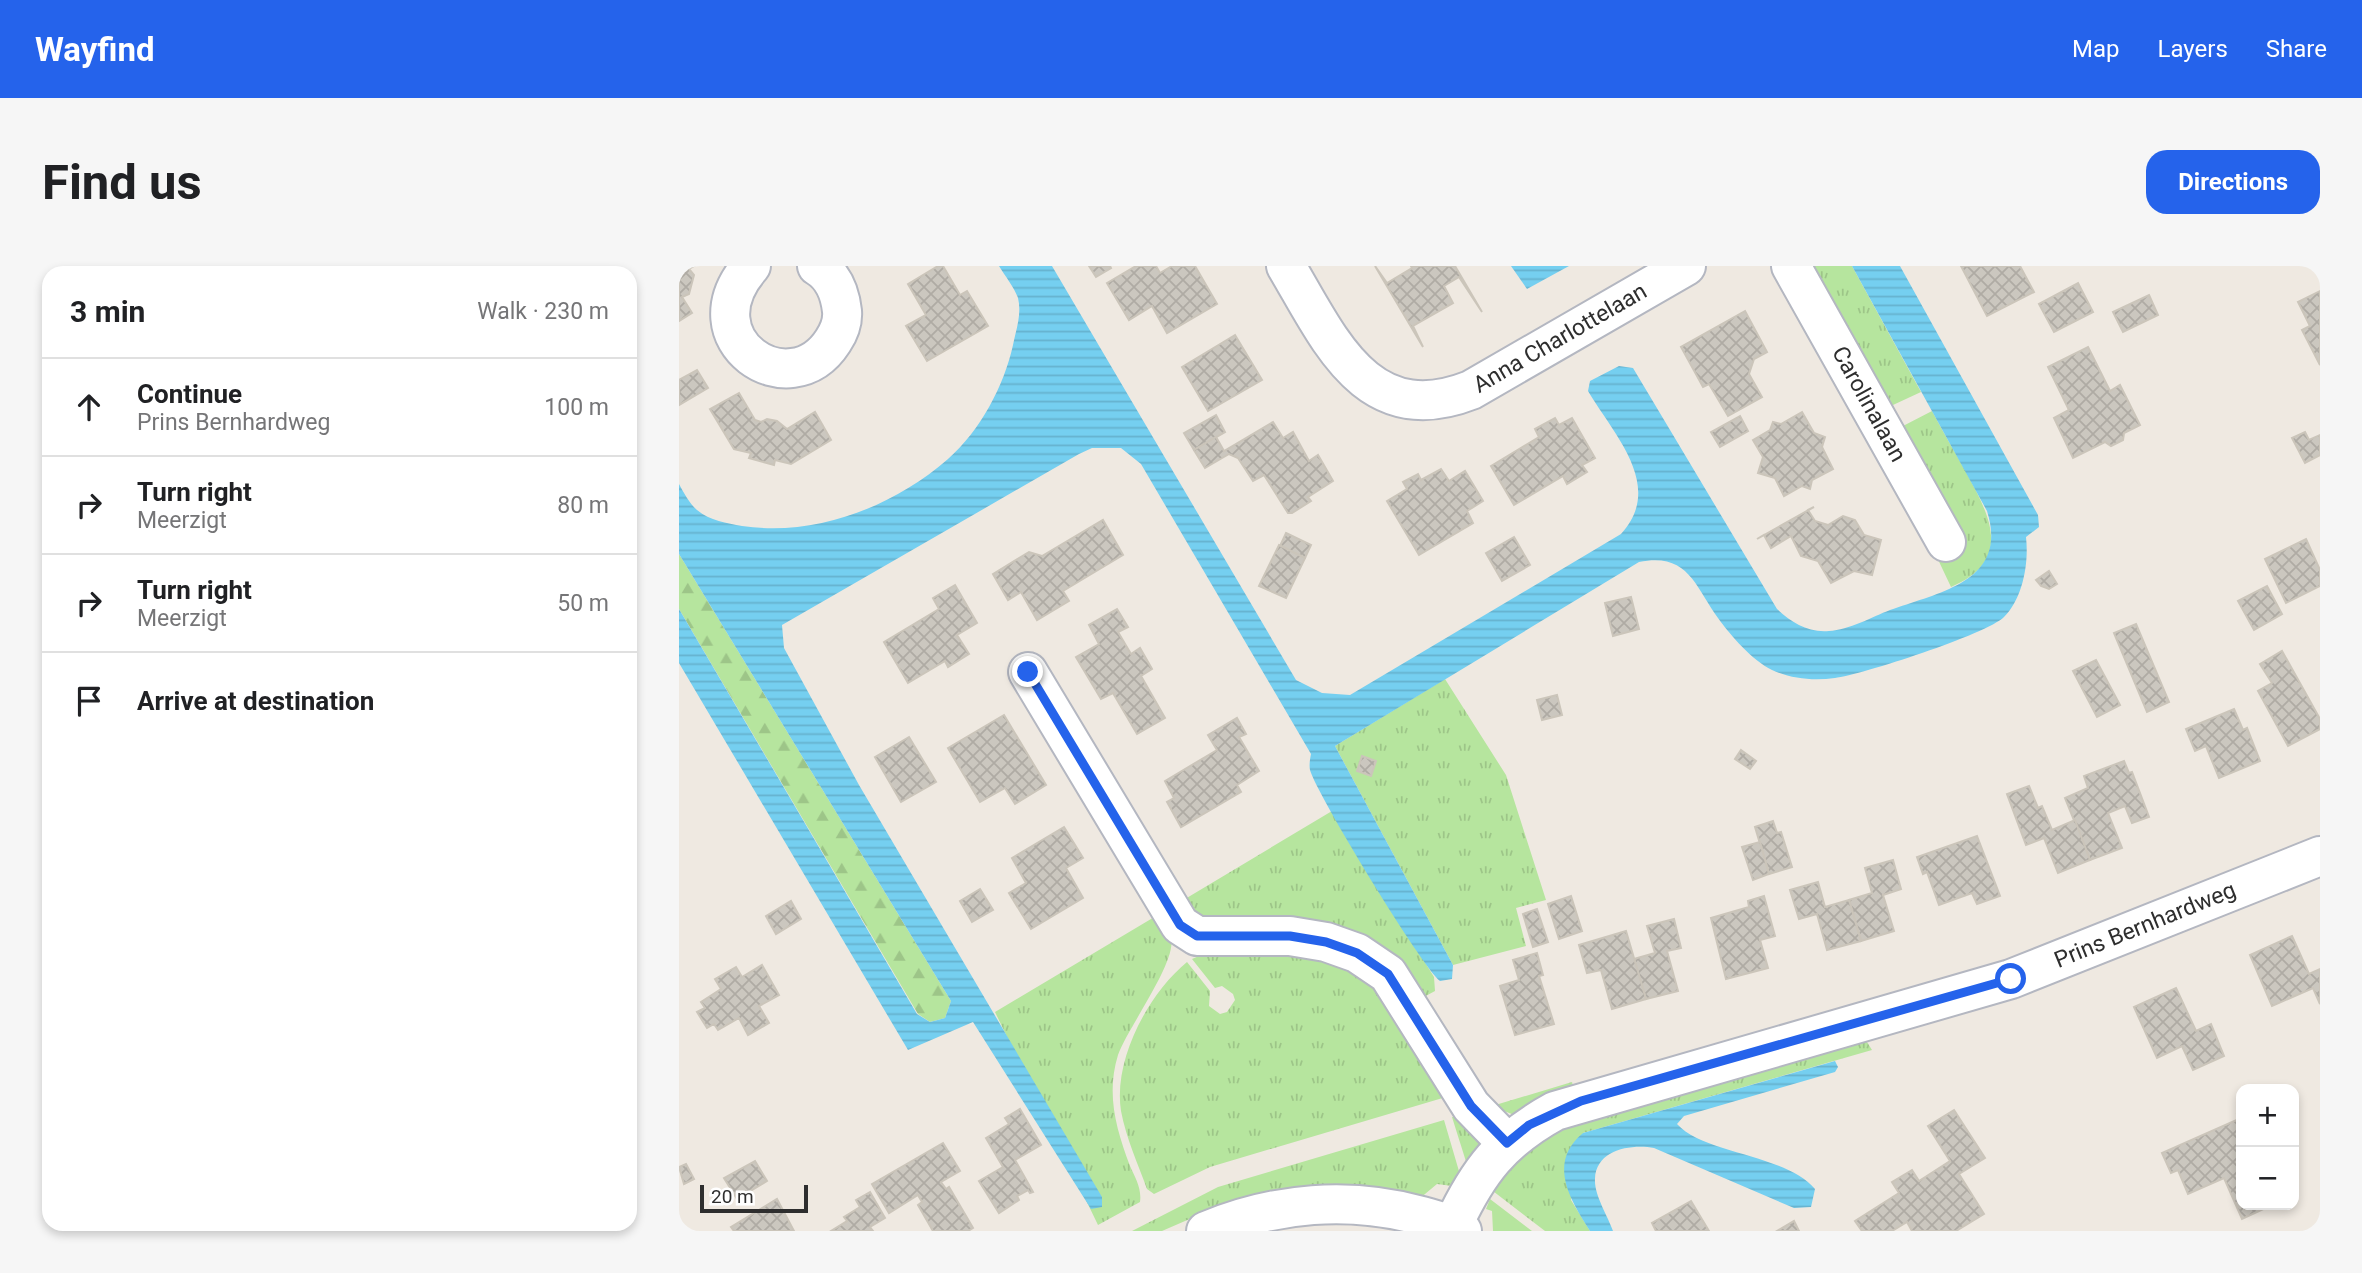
<!DOCTYPE html>
<html lang="en">
<head>
<meta charset="utf-8">
<style>
	body { margin:0; font-family:Roboto,sans-serif; background:#f6f6f6; color:#202124 }
	.controls { position:absolute; right:21px; bottom:21px; display:grid; overflow:hidden; border-radius:14px; box-shadow:0 4px 10px #0003 }
	.controls button { width:63px; height:63px; display:grid; place-items:center; padding:0; border:0; border-bottom:2px solid #e0e0e0; background:#fff; color:#202124; font:35px sans-serif }
	.scale { position:absolute; left:21px; bottom:18px; width:108px; box-sizing:border-box; padding-left:7px; border:4px solid #2e2e2e; border-top:0; font-size:19px; line-height:24px; white-space:nowrap; color:#2e2e2e; -webkit-text-stroke:5px #fff; paint-order:stroke }
	.stop { position:absolute; width:21px; height:21px; margin:-16px; border:5px solid #2563eb; border-radius:50%; background:#fff }
	.stop.end { background:#2563eb; border-color:#fff; box-shadow:0 2px 7px #0008 }
	.list { margin:0; padding:0; list-style:none }
	h2 { display:flex; justify-content:space-between; align-items:center; height:91px; margin:0; padding:0 28px; font-size:30px }
	h2 small { font-size:23px; font-weight:400; color:#757577 }
	.list li { display:grid; grid-template-columns:46px 1fr auto; gap:21px; align-items:center; box-sizing:border-box; height:98px; padding:0 28px; border-top:2px solid #e0e0e0 }
	.list b { display:block; font-size:26px; white-space:nowrap }
	.list p { margin:0; font-size:23px; white-space:nowrap; color:#757577 }
	.list em { font-size:23px; font-style:normal; color:#757577 }
	.icon { flex:none; width:38px; height:38px; fill:none; stroke:currentColor; stroke-width:2; stroke-linecap:round; stroke-linejoin:round }
	.map { position:relative; flex:none; width:1641px; height:965px; overflow:hidden; border-radius:21px }
	header { display:flex; align-items:center; gap:42px; box-sizing:border-box; height:98px; padding:0 35px; background:#2563eb; color:#fff }
	header strong { font-size:33px }
	nav { display:flex; gap:38px; margin-inline-start:auto; font-size:24px }
	.intro { display:flex; align-items:center; justify-content:space-between; box-sizing:border-box; height:168px; padding:0 42px }
	h1 { margin:0; font-size:49px }
	.button { padding:18px 32px; border-radius:21px; background:#2563eb; color:#fff; font-size:24px; font-weight:700 }
	main { display:flex; gap:42px; padding:0 42px }
	aside { flex:1; background:#fff; border-radius:21px; box-shadow:0 4px 10px #0003 }
	.map>svg:first-child { display:block }
</style>
</head>
<body>
<header>
<strong>Wayfind</strong>
<nav><a>Map</a><a>Layers</a><a>Share</a></nav>
</header>
<div class="intro"><h1>Find us</h1><a class="button">Directions</a></div>
<main>
<aside>
<h2>3 min<small>Walk · 230 m</small></h2>
<ul class="list">
<li><svg class="icon" aria-label="ahead" viewBox="0 0 24 24"><path d="M12 20V5M6 11l6-6 6 6"/></svg><div><b>Continue</b><p>Prins Bernhardweg</p></div><em>100 m</em></li>
<li><svg class="icon" aria-label="right" viewBox="0 0 24 24"><path d="M7 20v-9h11M14 6l5 5-5 5"/></svg><div><b>Turn right</b><p>Meerzigt</p></div><em>80 m</em></li>
<li><svg class="icon" aria-label="right" viewBox="0 0 24 24"><path d="M7 20v-9h11M14 6l5 5-5 5"/></svg><div><b>Turn right</b><p>Meerzigt</p></div><em>50 m</em></li>
<li><svg class="icon" aria-label="arrive" viewBox="0 0 24 24"><path d="M6 21V4h12l-3 4 3 4H6"/></svg><div><b>Arrive at destination</b></div></li>
</ul>
</aside>
<div class="map">
<svg width="1641" height="965" viewBox="0 0 1641 965">
	<defs>
		<pattern id="grass-tufts" width="24" height="20" patternUnits="userSpaceOnUse" patternTransform="scale(1.75)"><rect width="24" height="20" fill="#b6e59e"/><path d="M3 7l-1-3M5 7V3M7 7l1-3M15 17l-1-3M17 17v-4M19 17l1-3" fill="none" stroke="#9dc588"/></pattern>
		<pattern id="forest-firs" width="22" height="20" patternUnits="userSpaceOnUse" patternTransform="scale(1.75)"><rect width="22" height="20" fill="#b6e59e"/><path d="M5 1l3.5 6h-7zM16 11l3.5 6h-7z" fill="#9dc588"/></pattern>
		<pattern id="water-rules" width="6" height="5" patternUnits="userSpaceOnUse" patternTransform="scale(1.75)"><rect width="6" height="5" fill="#75cff0"/><path d="M0 2.5h6" fill="none" stroke="#66b2ce"/></pattern>
		<pattern id="building-cross-hatch" width="8" height="8" patternUnits="userSpaceOnUse" patternTransform="scale(1.75)"><rect width="8" height="8" fill="#cbc7bf"/><path d="M0 0l8 8M0 8l8-8" fill="none" stroke="#afaba4"/></pattern>
	</defs>
	<rect width="100%" height="100%" fill="#efe9e1"/>
	<g fill="url(#grass-tufts)">
		<path d="M1127 0H1173L1242 126 1214 139 1202 136Z"/>
		<path d="M1253 145C1264 166 1276 186 1287 206 1312 252 1334 294 1272 321L1255 285 1223 172 1224 160Z"/>
		<path d="M766 413 827 509 867 634 837 642 847 680 774 699 656 480Z"/>
		<path d="M653 545 755 711 756 725 743 732 730 712 535 659 501 636Z"/>
		<path d="M477 650C482 656 490 664 492 672 498 696 449 761 439 789 427 828 437 863 451 900 456 911 463 923 461 936L419 959 316 746Z"/>
		<path d="M613 684 692 712 767 831 531 901 475 928 468 923C459 898 447 872 442 845 434 794 469 728 508 696L531 725 530 740 541 748 548 746 556 734 554 728 543 720 536 722 513 693 529 686Z"/>
		<path d="M1183 768 1193 784 904 867 892 934 911 965H866L810 922 858 870Z"/>
		<path d="M893 816 895 824 835 849 813 840Z"/>
		<path d="M782 849 804 877 789 902 773 851Z"/>
		<path d="M765 854 782 912 773 920 758 918 740 933 635 921 600 924 536 942 483 965H453L539 921Z"/>
		<path d="M811 933 853 965H814L813 945 807 943Z"/>
	</g>
	<path fill="url(#forest-firs)" d="M0 288 272 735 266 752 251 756 239 748 0 343Z"/>
	<g fill="url(#water-rules)">
		<path d="M320 0H373L617 414 643 427 671 429 942 268C986 220 935 169 909 125L911 115 940 100 954 102 1098 343C1112 356 1129 367 1150 365 1170 364 1193 351 1211 344 1261 326 1330 315 1308 245L1173 0H1221L1359 249 1360 261 1347 271C1350 297 1344 332 1325 351 1308 368 1182 409 1156 412 1135 415 1112 413 1093 404 1073 394 1052 370 1039 352 1016 320 1009 286 960 296L656 480 774 699 773 713 761 715C743 701 638 529 631 504 630 499 631 493 632 488L462 198 442 182H413L400 188 103 359 105 382 180 519 423 931V941L412 943 294 756 229 784 0 397V343L238 748 251 756 266 752 272 735 0 288V218C5 227 10 237 18 244 31 255 48 257 63 260 136 271 214 241 269 193 301 165 325 120 334 79 337 64 343 48 339 32 335 21 326 10 320 0Z"/>
		<path d="M832 0H890L848 23Z"/>
		<path d="M1156 795 1159 801 1156 806 1005 850 998 858C1025 888 1106 888 1136 923L1132 941 1115 942 975 882C953 878 917 883 916 913 915 929 929 950 934 965H911C891 933 868 897 904 867Z"/>
	</g>
	<g fill="url(#building-cross-hatch)" stroke="#cbc5ba" stroke-width="2">
		<path d="M0 0H15L10 3 15 9 10 28 3 31 13 47 0 55Z"/>
		<path d="M259 0H264L281 29 288 25 309 60 248 95 227 60 247 49 229 18Z"/>
		<path d="M410 0H431L432 2 417 11Z"/>
		<path d="M457 0H477L481 7 493 0H516L538 38 488 67 473 40 450 54 428 17Z"/>
		<path d="M696 0 708 17 733 2 732 0H776L803 46 780 11 765 20 774 37 734 60 744 81Z"/>
		<path d="M1282 0H1341L1355 26 1308 50Z"/>
		<path d="M1399 17 1414 46 1375 66 1360 38Z"/>
		<path d="M1641 25V99L1623 64 1631 60 1619 36Z"/>
		<path d="M1470 29 1479 49 1444 66 1434 46Z"/>
		<path d="M1066 45 1088 86 1075 93 1070 108 1083 131 1049 150 1030 118 1024 121 1002 81Z"/>
		<path d="M556 69 583 114 529 145 503 101Z"/>
		<path d="M1409 81 1431 125 1441 119 1461 159 1445 167 1444 174 1432 180 1426 176 1394 192 1375 152 1390 144 1369 101Z"/>
		<path d="M18 104 29 122 0 139V114Z"/>
		<path d="M60 127 76 154 82 156 88 153 98 155 108 163 136 146 152 174 112 198 96 194 95 199 70 192 72 187 55 183 31 143Z"/>
		<path d="M1123 146 1135 167 1146 171 1143 181 1154 203 1133 214 1131 223 1123 220 1105 230 1096 212 1079 207 1084 191 1074 174 1091 164 1094 156 1102 158Z"/>
		<path d="M537 149 546 166 515 184 505 167Z"/>
		<path d="M1061 150 1069 165 1041 181 1032 166Z"/>
		<path d="M876 152 880 159 893 152 916 192 903 199 908 206 888 218 884 210 835 239 812 200 860 171 856 163Z"/>
		<path d="M594 156 604 172 614 166 630 195 639 189 654 215 629 231 632 235 613 247H609L585 209 574 215 559 192 550 188 526 202 515 184 537 171 545 185Z"/>
		<path d="M1626 166 1630 174 1641 169V189L1626 197 1613 172Z"/>
		<path d="M762 203 770 215 786 205 804 235 788 245 794 257 740 289 708 235 728 223 724 216 739 208 742 214Z"/>
		<path d="M1135 241 1129 244 1136 255 1149 259 1164 250 1176 254 1185 269 1202 274 1193 309 1175 305 1152 317 1139 295 1122 290 1112 270 1092 282 1085 269 1078 273Z"/>
		<path d="M424 254 444 289 384 325 390 335 358 354 342 326 329 334 314 308 350 286 363 290Z"/>
		<path d="M607 267 632 279 626 292 601 280Z"/>
		<path d="M835 271 851 299 823 315 807 287Z"/>
		<path d="M1627 273 1641 304V320L1607 337 1586 293Z"/>
		<path d="M600 279 626 292 607 332 580 320Z"/>
		<path d="M1370 305 1378 318 1370 323 1362 320 1357 314Z"/>
		<path d="M276 319 298 357 278 369 290 388 269 401 266 395 229 417 205 376 260 343 254 332Z"/>
		<path d="M1588 320 1603 348 1575 364 1559 335Z"/>
		<path d="M952 331 960 363 934 370 926 337Z"/>
		<path d="M438 343 449 361 439 366 452 388 461 382 473 403 462 410 486 452 458 468 434 427 422 433 397 391 420 378 410 359Z"/>
		<path d="M1457 358 1490 436 1468 446 1435 367Z"/>
		<path d="M1603 385 1641 453V463L1609 480 1579 425 1593 417 1581 398Z"/>
		<path d="M1417 394 1441 439 1418 451 1394 405Z"/>
		<path d="M878 429 883 449 863 454 858 434Z"/>
		<path d="M1555 443 1564 464 1568 462 1581 495 1540 512 1527 480 1516 485 1507 463Z"/>
		<path d="M325 449 367 519 336 538 326 522 301 536 269 482Z"/>
		<path d="M558 452 567 468 560 471 580 505 558 519 562 526 502 561 488 536 495 532 486 515 538 484 529 469Z"/>
		<path d="M230 471 257 516 222 536 196 491Z"/>
		<path d="M1062 484 1077 495 1071 503 1056 493Z"/>
		<path d="M683 490 697 495 692 510 678 505Z"/>
		<path d="M1445 495 1450 507 1453 506 1470 551 1453 557 1446 540 1429 547 1443 582 1411 594 1386 532 1409 522 1405 510Z"/>
		<path d="M1350 520 1359 542 1363 540 1373 564 1396 554 1411 594 1379 607 1365 572 1347 579 1328 528Z"/>
		<path d="M1094 555 1098 567 1102 566 1113 601 1090 608 1076 561Z"/>
		<path d="M385 561 404 592 387 602 404 632 352 663 330 627 347 617 333 592Z"/>
		<path d="M1298 570 1321 630 1298 638 1293 627 1260 639 1248 606 1244 608 1238 591Z"/>
		<path d="M1081 576 1090 608 1074 614 1063 581Z"/>
		<path d="M1214 594 1222 623 1204 629 1215 665 1182 675 1170 634 1193 627 1186 602Z"/>
		<path d="M1139 616 1146 641 1170 634 1182 675 1148 684 1138 648 1120 653 1111 624Z"/>
		<path d="M301 623 314 644 293 656 281 635Z"/>
		<path d="M892 630 903 665 880 673 869 638Z"/>
		<path d="M1085 630 1096 670 1081 674 1089 702 1047 713 1032 652 1070 641 1069 635Z"/>
		<path d="M112 635 122 653 97 668 87 650Z"/>
		<path d="M858 643 869 676 854 681 844 648Z"/>
		<path d="M995 653 1002 682 988 685 999 725 967 733 955 693 976 687 968 660Z"/>
		<path d="M947 665 967 733 933 743 922 704 908 707 900 679Z"/>
		<path d="M1613 670 1630 708 1641 703V738L1634 722 1593 740 1571 689Z"/>
		<path d="M858 687 864 709 860 710 875 758 836 769 821 720 840 714 834 694Z"/>
		<path d="M83 699 100 729 80 740 90 757 69 769 60 752 39 764 35 758 28 762 18 746 26 742 22 736 42 723 36 713 57 701 63 711Z"/>
		<path d="M1497 722 1517 765 1532 758 1545 790 1514 804 1503 780 1478 792 1455 741Z"/>
		<path d="M341 843 362 879 336 894 354 926 351 927 349 924 338 930 340 934 320 947 300 915 324 901 307 872 330 858 326 852Z"/>
		<path d="M1275 844 1306 892 1280 908 1305 948 1277 965H1233L1228 956 1213 965H1183L1176 955 1220 927 1213 916 1233 904 1240 915 1271 895 1249 860Z"/>
		<path d="M1562 846V939H1593L1563 953 1545 912 1509 928 1499 904 1492 907 1483 887 1560 853 1558 848Z"/>
		<path d="M264 877 281 905 262 916 267 923 270 921 294 962 289 965H254L239 939 243 936 239 929 210 947 193 918Z"/>
		<path d="M76 895 88 915 58 933 45 912Z"/>
		<path d="M7 898 15 913 5 918 0 901Z"/>
		<path d="M191 926 206 952 191 961 194 965H152L168 955 165 951 181 941 177 934Z"/>
		<path d="M98 933 115 965H55L52 961Z"/>
		<path d="M1012 935 1030 965H977L973 957Z"/>
		<path d="M1115 955 1120 965H1098Z"/>
	</g>
	<g fill="none" stroke-linecap="round" stroke-linejoin="round">
		<g stroke="#b4b7c1" stroke-width="42">
			<g id="minor">
				<path d="M72 0C7 74 111 142 154 75 160 66 164 56 163 45 161 27 155 10 138 0"/>
				<path d="M607 0C651 74 688 165 792 124L1007 0"/>
				<path d="M1112 0 1267 276"/>
				<path d="M349 406 501 659 518 670H611L647 676 678 687 709 708 792 840 828 877"/>
				<path d="M774 959C799 905 823 874 876 845L1332 713 1641 590"/>
				<path d="M527 965C596 936 671 930 743 950 757 954 771 957 783 965"/>
			</g>
		</g>
		<use href="#minor" stroke="#fff" stroke-width="38"/>
	</g>
	<g fill="none" stroke-linecap="round" stroke-linejoin="round">
		<path stroke="#2563eb" stroke-width="9" d="M349 406 501 659 518 670H611L647 676 678 687 709 708 792 840 828 877 850 859 902 835 1332 713"/>
	</g>
	<g text-anchor="middle" dominant-baseline="central" stroke-width="5" stroke-linejoin="round" paint-order="stroke">
		<g font-size="23" fill="#2e2e2e" stroke="#fff">
			<text transform="translate(881 72) rotate(-30)">Anna Charlottelaan</text>
			<text transform="translate(1190 138) rotate(61)">Carolinalaan</text>
			<text transform="translate(1466 659) rotate(-22)">Prins Bernhardweg</text>
		</g>
	</g>
</svg>
<div class="controls">
<button>+</button>
<button>−</button>
</div>
<div class="scale">20 m</div>
<div class="stop" style="left:1332px;top:713px"></div>
<div class="stop end" style="left:349px;top:406px"></div>
</div>
</main>
</body>
</html>
